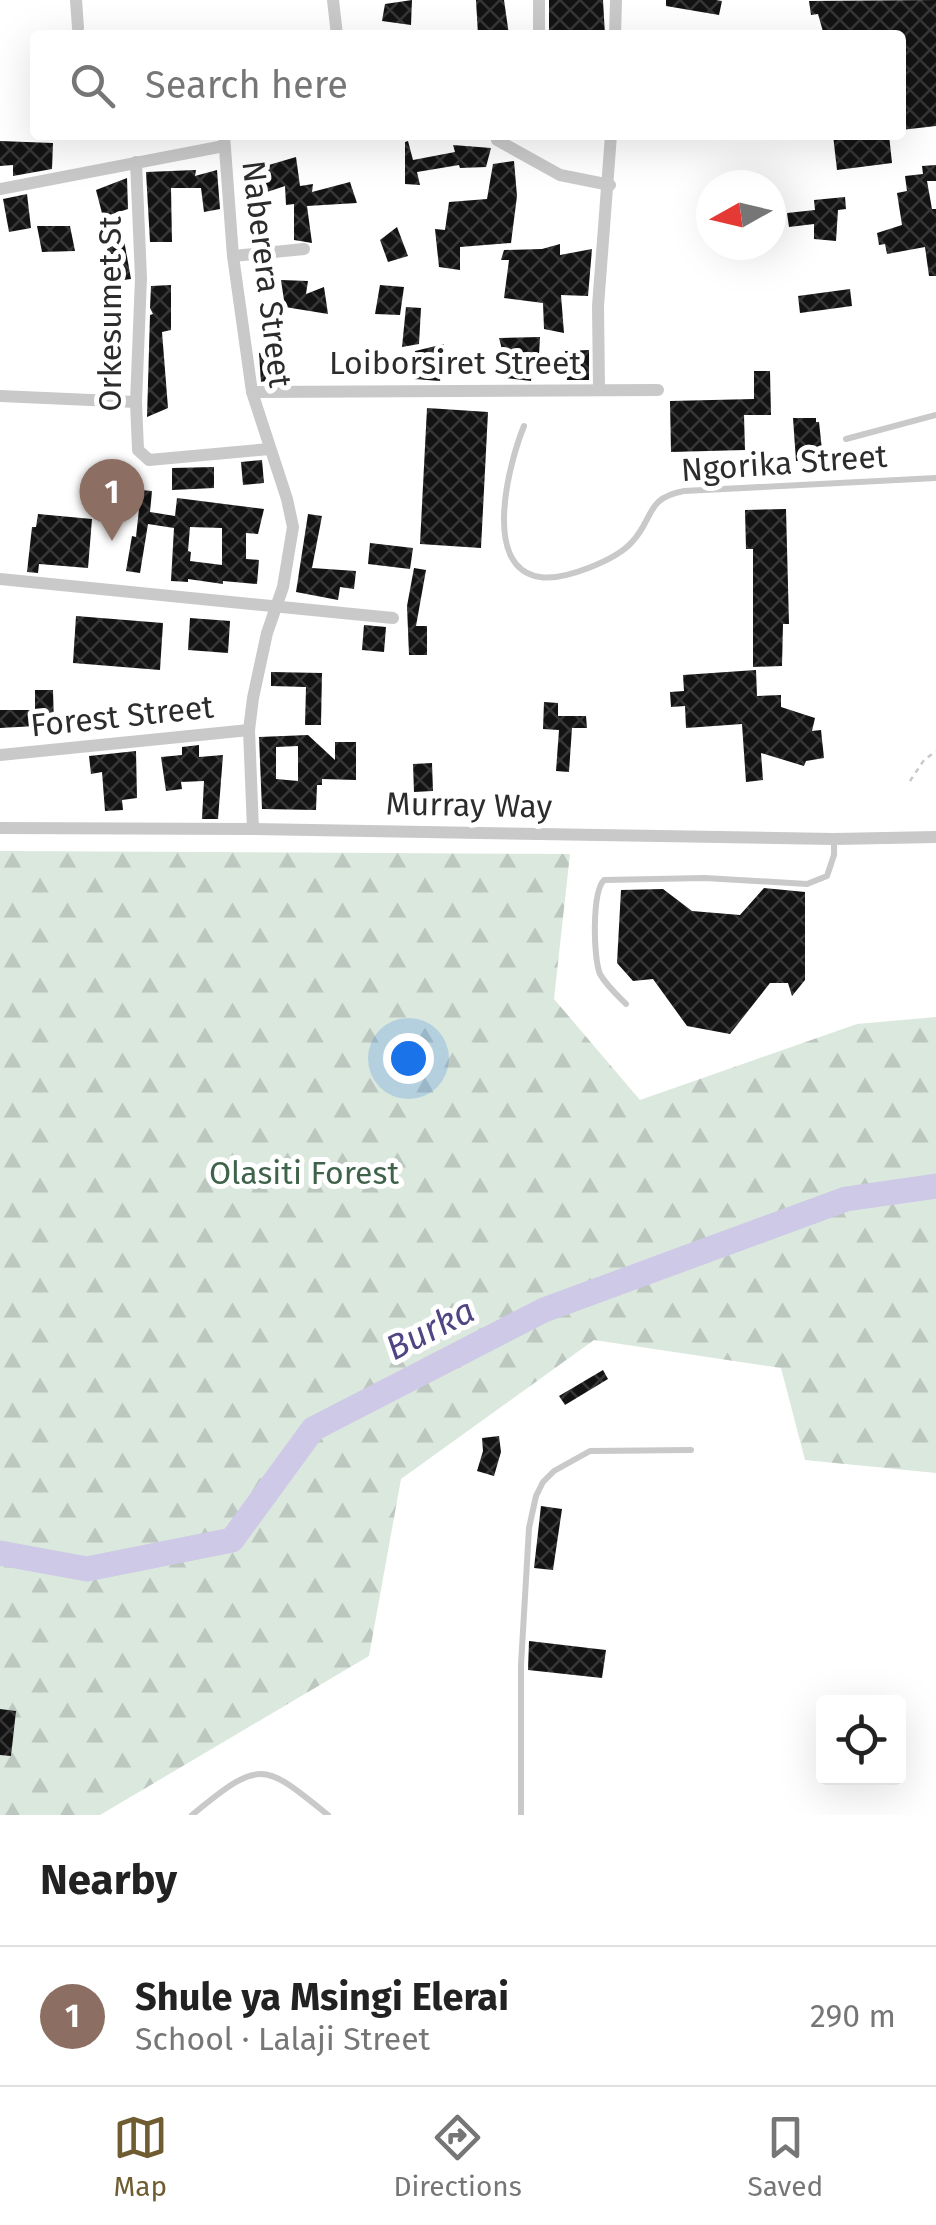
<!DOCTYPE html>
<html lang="en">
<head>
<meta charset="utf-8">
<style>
	body { margin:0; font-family:"Fira Sans",sans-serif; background:#f6f6f6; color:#222 }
	.controls { position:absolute; right:30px; bottom:30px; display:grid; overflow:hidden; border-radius:10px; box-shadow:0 10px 40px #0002 }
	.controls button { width:90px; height:90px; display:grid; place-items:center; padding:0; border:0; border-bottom:2px solid #e0e0e0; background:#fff; color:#222; font:50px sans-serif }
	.compass { position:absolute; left:696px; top:170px; width:90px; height:90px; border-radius:50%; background:#fff; box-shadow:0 10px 40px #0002; rotate:262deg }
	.you { position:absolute; left:408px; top:1058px; width:35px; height:35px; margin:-25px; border:8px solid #fff; border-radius:50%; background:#1a73e8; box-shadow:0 0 0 15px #1a73e833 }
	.badge { display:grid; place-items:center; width:65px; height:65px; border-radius:50%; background:#6f5d31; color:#fff; font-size:32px; font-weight:700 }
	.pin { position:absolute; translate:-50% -82px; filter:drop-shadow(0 2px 5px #0008) }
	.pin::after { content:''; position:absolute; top:52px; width:35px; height:30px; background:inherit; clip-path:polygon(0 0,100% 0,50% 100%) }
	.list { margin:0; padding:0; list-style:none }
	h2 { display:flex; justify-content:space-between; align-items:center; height:130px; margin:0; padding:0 40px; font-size:42px }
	h2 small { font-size:32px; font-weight:400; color:#767676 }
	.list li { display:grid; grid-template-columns:65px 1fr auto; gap:30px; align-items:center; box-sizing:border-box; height:140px; padding:0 40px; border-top:2px solid #e0e0e0 }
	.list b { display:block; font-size:38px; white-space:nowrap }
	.list p { margin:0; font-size:32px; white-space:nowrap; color:#767676 }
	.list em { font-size:32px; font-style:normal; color:#767676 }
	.icon { flex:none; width:55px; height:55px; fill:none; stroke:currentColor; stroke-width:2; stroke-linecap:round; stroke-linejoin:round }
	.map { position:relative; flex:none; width:936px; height:1815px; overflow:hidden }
	.search { position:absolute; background:#fff; box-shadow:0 10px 40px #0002; left:30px; right:30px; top:30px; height:110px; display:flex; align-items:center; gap:25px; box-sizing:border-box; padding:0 35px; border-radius:10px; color:#767676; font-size:38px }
	.sheet { height:270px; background:#fff }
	nav { display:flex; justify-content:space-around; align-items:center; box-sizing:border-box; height:140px; border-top:2px solid #e0e0e0; background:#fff; font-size:28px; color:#767676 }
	nav a { display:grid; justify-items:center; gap:5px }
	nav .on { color:#6f5d31 }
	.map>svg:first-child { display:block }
</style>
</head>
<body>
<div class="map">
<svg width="936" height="1815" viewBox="0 0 936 1815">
	<defs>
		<pattern id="forest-firs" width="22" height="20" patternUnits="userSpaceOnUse" patternTransform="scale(2.5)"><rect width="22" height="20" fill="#dbe8de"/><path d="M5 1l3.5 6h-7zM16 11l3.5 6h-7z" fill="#bcc7bf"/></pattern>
		<pattern id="building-cross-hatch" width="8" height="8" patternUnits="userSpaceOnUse" patternTransform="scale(2.5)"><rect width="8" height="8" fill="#131313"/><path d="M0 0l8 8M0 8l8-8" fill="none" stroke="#363636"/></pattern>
	</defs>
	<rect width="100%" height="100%" fill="#fff"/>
	<path fill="url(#forest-firs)" d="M0 851 570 854 554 999 640 1100 857 1024 936 1017V1473L805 1460 781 1368 594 1340 401 1479 369 1656 100 1815H0Z"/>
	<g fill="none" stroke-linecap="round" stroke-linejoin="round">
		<path stroke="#cec9e6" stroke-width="25" d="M0 1553 87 1569 232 1540 313 1429 544 1310 846 1199 936 1186"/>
	</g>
	<g fill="url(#building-cross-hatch)" fill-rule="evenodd">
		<path d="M412 0 411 25 382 21 385 4Z"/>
		<path d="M476 0H504L509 35H478Z"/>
		<path d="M549 0H603L605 35H549Z"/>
		<path d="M666 0H716L722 1 719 15 666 6Z"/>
		<path d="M936 0V126L901 130V35H824L818 14 811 15 809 1Z"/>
		<path d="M833 135H889L892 163 837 170Z"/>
		<path d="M0 141 53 143 52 169 13 176V165L0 166Z"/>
		<path d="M408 141 413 160 455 152 453 145 491 148 486 167 460 168 459 165 417 172 420 185 405 184V142Z"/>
		<path d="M296 157 300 186 313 184 312 192 350 182 357 203 307 206 312 243 294 240V204L286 205 285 186 264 193 262 167Z"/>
		<path d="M514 161 517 196 511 243 460 247V270L439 267 435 229 445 230 449 202 487 199 493 164Z"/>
		<path d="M936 165V181H927L932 209H936V276H929L925 247 887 254 885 244 879 245 877 233 902 225 897 193 907 191 905 176 923 174 922 166Z"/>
		<path d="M196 170 195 176 217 170 220 209 204 212 201 188H171L172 242H150L146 172Z"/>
		<path d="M127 178 128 209 103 217 96 190Z"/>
		<path d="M27 194 31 228 9 232 3 199Z"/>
		<path d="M845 197 846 209 838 210 836 241 814 239V224L789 227 787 213 815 210 814 200Z"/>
		<path d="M37 226H70L75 251 42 252Z"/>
		<path d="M397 227 408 256 388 262 380 240Z"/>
		<path d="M124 240 131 279 116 281 107 249Z"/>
		<path d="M560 244V255L592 249 588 296 561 295 564 333 544 329 543 303 504 298 509 260H501L504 250 542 249Z"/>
		<path d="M281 280 308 281 306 294 324 287 328 314 285 307Z"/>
		<path d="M171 285V330L162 332 168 408 147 417 150 315 153 314 150 308 151 286Z"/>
		<path d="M380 285 404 287 400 315 375 314Z"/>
		<path d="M850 289 852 306 800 313 798 296Z"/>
		<path d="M406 307 421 308 419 344 402 347Z"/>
		<path d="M540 337 539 355H533L531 381 499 377 505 361 499 338Z"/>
		<path d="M444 344 440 381 414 379 415 351Z"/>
		<path d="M279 350 282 378 261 382 259 353Z"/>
		<path d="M589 350V380H567L565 351Z"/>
		<path d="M754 371H770L771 415H744L745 450 671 452 670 401 754 399Z"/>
		<path d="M427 408 488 412 481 548 420 544Z"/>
		<path d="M793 418H816V422H819L823 459 796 461Z"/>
		<path d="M262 460 264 483 243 485 241 462Z"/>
		<path d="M214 467V488L172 490V468Z"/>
		<path d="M141 490 152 491 150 512 175 516 177 498 264 509 258 534 246 533V559L259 560 257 584 223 581V584L188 579V582L171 581 174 528 148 524 140 573 126 571 132 536 136 537ZM190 527 222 528V565L190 561 191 552 188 551Z"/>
		<path d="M786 509 789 624H783L782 666 753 667V549H746L745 510Z"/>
		<path d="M38 514 92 519 88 568 39 564 38 573 27 572 32 527H36Z"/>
		<path d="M308 514 322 516 312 568 356 571 354 589 340 587 338 600 296 592Z"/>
		<path d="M370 543 413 548 410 569 368 564Z"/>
		<path d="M414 568 426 570 416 626H427V655H409L407 606Z"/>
		<path d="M76 616 163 623 160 670 73 663Z"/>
		<path d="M190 618 230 621 228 653 188 650Z"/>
		<path d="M364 625 386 627 384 652 362 650Z"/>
		<path d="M756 670 757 696 781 695V707L815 718 812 731 821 730 824 758 806 761 804 766 761 753 763 780 746 782 742 724 686 728 685 706 671 707 670 692 684 691 683 675Z"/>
		<path d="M271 672 322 673 321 725H305L306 687 271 686Z"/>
		<path d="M35 690H53L54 725 0 728V710H35Z"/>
		<path d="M544 702 558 703V716H586L587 728H572L569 772 556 771 559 730 543 729Z"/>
		<path d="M308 735 335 760V742H356V780L322 779V785H317L316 810 262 809 259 737ZM298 746V781L276 779V747Z"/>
		<path d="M199 745V757L223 755 218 819H202L204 781 181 782 182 789 166 791 161 757 182 755V747Z"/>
		<path d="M136 751 137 798 122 800 123 810 105 811 102 772 91 774 89 756Z"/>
		<path d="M432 763 433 791 414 792 413 764Z"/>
		<path d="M764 888 805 892V980L792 996 788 983H770L730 1034 687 1026 653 979 633 981 617 963 621 890 663 889 692 911 740 915Z"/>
		<path d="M603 1370 608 1379 565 1405 559 1396Z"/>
		<path d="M499 1436 501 1452 494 1476 477 1471 483 1451 482 1438Z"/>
		<path d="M541 1506 562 1509 553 1570 534 1568Z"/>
		<path d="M529 1641 606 1650 602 1678 528 1670Z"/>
		<path d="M0 1709 16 1711 11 1756 0 1755Z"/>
	</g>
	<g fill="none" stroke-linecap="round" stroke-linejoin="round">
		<path stroke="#c9c9c9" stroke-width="2.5" stroke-dasharray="5 5" stroke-linecap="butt" d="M910 781 924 760 936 751"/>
		<g stroke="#c9c9c9" stroke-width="6">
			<path d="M524 426C510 460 480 568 540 577 564 581 616 560 632 542 654 519 645 498 684 491L936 478"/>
			<path d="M846 439 936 415"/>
			<path d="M626 1004C617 995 606 985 600 974 593 957 592 892 604 880L705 878 807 884 827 876 834 855V841"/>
			<path d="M192 1815C260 1759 263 1762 328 1815"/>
			<path d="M521 1815V1665L529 1528 536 1496 543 1482 554 1471 590 1451 691 1450"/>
		</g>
		<g stroke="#c9c9c9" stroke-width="12">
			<path d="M76 0 78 28"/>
			<path d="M333 0 337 35"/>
			<path d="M539 0V35"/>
			<path d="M615 35 616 0"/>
			<path d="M224 135 233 256 252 392 287 499 293 527 283 587 267 633 253 698 249 730 253 829"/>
			<path d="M497 140 560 175 610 185"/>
			<path d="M136 162 141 278 136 402 138 450 149 460 269 449"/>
			<path d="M0 189 224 146"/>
			<path d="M233 256 304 249"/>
			<path d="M599 389 598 306 611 135"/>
			<path d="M252 392 658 390"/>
			<path d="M0 396 136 402"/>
			<path d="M0 579 393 618"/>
			<path d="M0 755 249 730"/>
			<path d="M0 828 253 829 834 839 936 837"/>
		</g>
	</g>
	<g text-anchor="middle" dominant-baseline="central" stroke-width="10" stroke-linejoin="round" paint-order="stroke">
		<g font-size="32" fill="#2c2c2c" stroke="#fff">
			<text transform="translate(267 274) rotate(83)">Naberera Street</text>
			<text transform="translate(110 314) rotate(-90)">Orkesumet St</text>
			<text x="455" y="363">Loiborsiret Street</text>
			<text transform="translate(784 463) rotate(-4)">Ngorika Street</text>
			<text transform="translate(122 716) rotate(-6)">Forest Street</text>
			<text transform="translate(469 805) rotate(1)">Murray Way</text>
		</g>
		<g font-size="32" fill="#3f624a" stroke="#fff">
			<text x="304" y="1173">Olasiti Forest</text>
		</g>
		<g font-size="35" font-style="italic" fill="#4f4583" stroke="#fff">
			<text transform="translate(430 1329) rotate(-27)">Burka</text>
		</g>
	</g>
</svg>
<div class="controls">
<button><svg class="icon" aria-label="locate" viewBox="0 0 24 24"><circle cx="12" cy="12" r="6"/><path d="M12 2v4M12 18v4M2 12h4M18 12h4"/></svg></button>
</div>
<svg class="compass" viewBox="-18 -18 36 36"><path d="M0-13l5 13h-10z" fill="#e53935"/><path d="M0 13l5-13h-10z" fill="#767676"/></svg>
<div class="you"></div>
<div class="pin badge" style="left:112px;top:541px;background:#8d6e63">1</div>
<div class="search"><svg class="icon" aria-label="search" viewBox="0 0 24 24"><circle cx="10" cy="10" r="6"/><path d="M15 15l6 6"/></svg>Search here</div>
</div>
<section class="sheet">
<h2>Nearby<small></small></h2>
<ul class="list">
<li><span class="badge" style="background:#8d6e63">1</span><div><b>Shule ya Msingi Elerai</b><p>School · Lalaji Street</p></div><em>290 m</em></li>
</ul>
</section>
<nav>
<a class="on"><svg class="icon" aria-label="map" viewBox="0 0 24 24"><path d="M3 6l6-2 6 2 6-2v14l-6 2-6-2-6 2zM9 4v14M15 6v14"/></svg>Map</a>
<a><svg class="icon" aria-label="directions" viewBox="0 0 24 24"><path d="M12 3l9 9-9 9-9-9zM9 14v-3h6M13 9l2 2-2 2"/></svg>Directions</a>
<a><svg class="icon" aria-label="saved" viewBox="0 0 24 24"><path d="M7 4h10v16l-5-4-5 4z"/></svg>Saved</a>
</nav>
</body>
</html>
